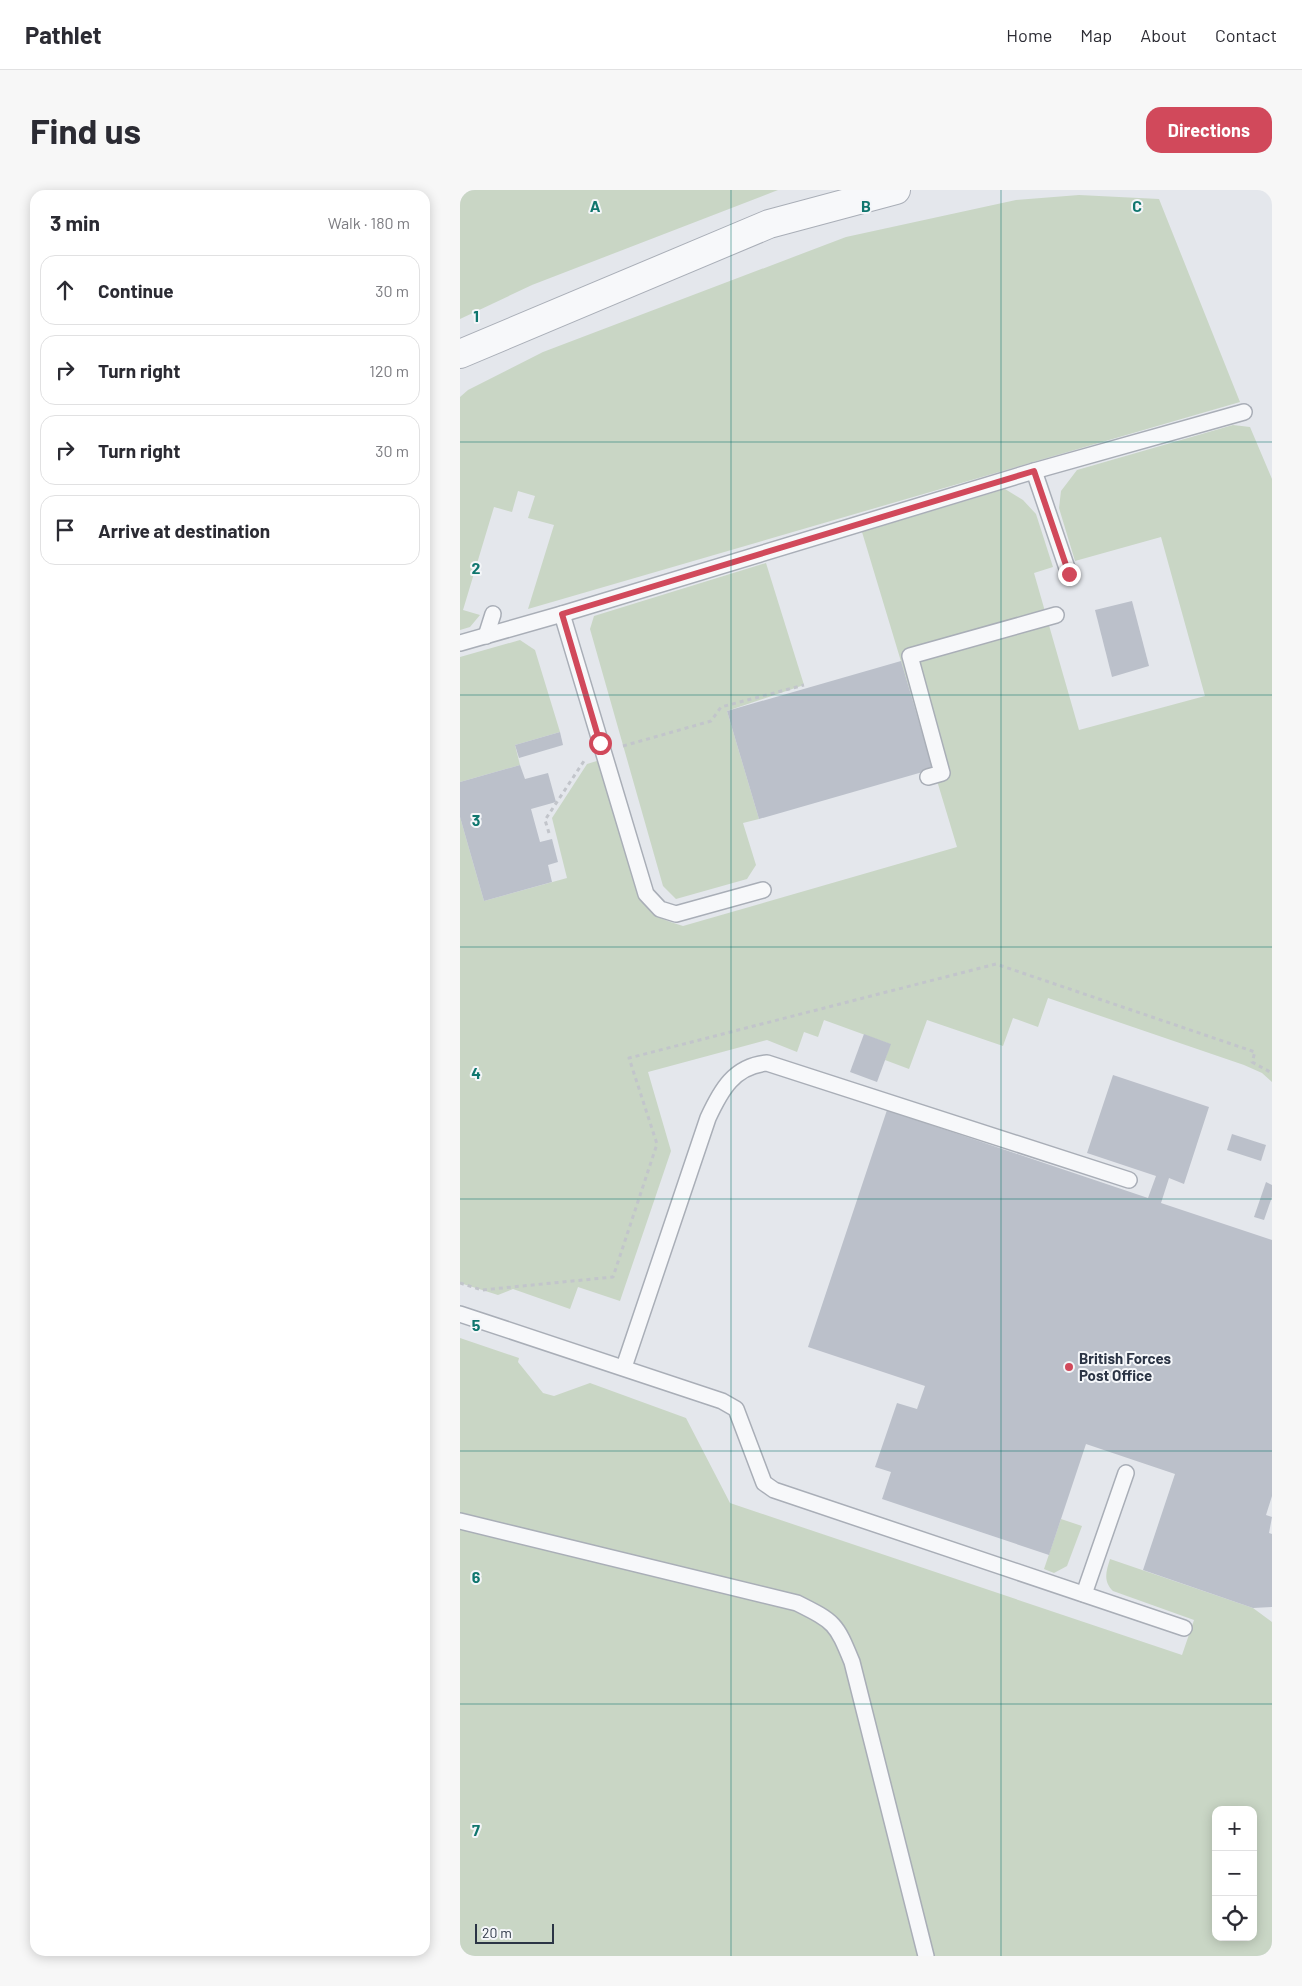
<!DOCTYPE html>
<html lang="en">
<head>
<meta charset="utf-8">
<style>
	body { margin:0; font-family:Barlow,sans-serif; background:#f7f7f7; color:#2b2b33 }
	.controls { position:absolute; right:15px; bottom:15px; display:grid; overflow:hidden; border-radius:10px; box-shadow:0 2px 12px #0003 }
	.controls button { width:45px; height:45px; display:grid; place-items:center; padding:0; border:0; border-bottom:1px solid #e1e1e2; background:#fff; color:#2b2b33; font:25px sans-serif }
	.scale { position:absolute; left:15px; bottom:12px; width:79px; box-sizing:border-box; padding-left:5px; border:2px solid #2b3445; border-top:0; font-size:14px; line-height:18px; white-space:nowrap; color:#2b3445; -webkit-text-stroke:4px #f4f6f9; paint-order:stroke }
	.stop { position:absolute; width:15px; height:15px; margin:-11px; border:4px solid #d1495b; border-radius:50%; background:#fff }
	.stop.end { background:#d1495b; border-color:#fff; box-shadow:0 1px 5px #0008 }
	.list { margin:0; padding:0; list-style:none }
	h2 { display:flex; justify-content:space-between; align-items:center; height:65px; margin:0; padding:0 20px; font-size:21px }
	h2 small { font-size:16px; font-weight:400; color:#7c7c81 }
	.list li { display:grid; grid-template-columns:32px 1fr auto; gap:15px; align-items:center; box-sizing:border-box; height:70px; margin:0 10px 10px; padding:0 10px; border:1px solid #e1e1e2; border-radius:15px }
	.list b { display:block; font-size:19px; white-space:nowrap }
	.list em { font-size:16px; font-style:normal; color:#7c7c81 }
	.icon { flex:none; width:28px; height:28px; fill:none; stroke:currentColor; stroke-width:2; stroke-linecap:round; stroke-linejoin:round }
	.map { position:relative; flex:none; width:812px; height:1766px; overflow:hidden; border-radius:15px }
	header { display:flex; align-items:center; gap:30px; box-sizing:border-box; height:70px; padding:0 25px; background:#fff; border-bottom:1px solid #e1e1e2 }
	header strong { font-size:24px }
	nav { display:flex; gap:28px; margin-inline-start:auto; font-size:18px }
	.intro { display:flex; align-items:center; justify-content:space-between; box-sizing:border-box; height:120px; padding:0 30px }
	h1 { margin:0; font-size:35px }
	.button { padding:12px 22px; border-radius:15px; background:#d1495b; color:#fff; font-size:18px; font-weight:700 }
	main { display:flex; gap:30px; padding:0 30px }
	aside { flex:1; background:#fff; border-radius:15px; box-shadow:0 2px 12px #0003 }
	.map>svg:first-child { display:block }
</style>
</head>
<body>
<header>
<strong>Pathlet</strong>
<nav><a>Home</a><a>Map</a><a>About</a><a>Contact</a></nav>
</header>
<div class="intro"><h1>Find us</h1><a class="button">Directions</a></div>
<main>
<aside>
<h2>3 min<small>Walk · 180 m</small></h2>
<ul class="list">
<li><svg class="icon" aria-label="ahead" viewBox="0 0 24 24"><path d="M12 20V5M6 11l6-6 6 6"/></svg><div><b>Continue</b></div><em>30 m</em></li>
<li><svg class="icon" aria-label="right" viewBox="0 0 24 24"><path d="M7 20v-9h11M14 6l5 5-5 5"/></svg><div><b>Turn right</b></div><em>120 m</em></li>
<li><svg class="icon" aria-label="right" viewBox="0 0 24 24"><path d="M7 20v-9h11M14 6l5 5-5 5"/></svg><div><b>Turn right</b></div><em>30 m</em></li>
<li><svg class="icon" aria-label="arrive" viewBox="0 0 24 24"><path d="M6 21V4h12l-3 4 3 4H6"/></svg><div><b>Arrive at destination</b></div></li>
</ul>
</aside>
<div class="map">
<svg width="812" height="1766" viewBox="0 0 812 1766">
	<rect width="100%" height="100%" fill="#e4e7ec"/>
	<g fill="#c9d6c5" fill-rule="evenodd">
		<path d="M0 0H318L72 95 0 129Z"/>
		<path d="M619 5 699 9 780 212 68 419 94 335 68 328 75 306 58 301 52 322 34 317 3 420 20 425 10 437 0 440V207L8 200 83 162 386 47 556 10Z"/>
		<path d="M773 235 790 237 812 289V892L802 883 784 875 588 808 578 837 553 828 543 856 467 830 449 879 425 870 430 854 364 830 358 847 344 842 337 862 307 850 188 882 211 961 160 1111 118 1097 110 1119 53 1099 38 1105 0 1093V627L24 711 107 688 92 628 127 574 140 570 182 712C192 726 206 731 223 736L497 657 402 342 545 299 563 310 576 324 593 377 574 383 619 540 745 506 701 347 615 371 599 318 601 301 617 280Z"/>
		<path d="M306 373 344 495 267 521 299 629 283 633 296 675 287 689 216 709 203 696 130 439 134 426Z"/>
		<path d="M60 450 75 460 100 542 55 555 60 575 0 592V467Z"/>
		<path d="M0 1148 59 1168 58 1172 83 1203 94 1206 130 1193 226 1228 270 1313 722 1465 734 1430 653 1401C643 1391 646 1382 650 1369L793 1418 812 1432V1766H0ZM756 1620H793V1747H756Z"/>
		<path d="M601 1329 622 1336 607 1376 594 1383 584 1379Z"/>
	</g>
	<g fill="#bbc0ca">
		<path d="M672 411 689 476 652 487 635 420Z"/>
		<path d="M441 471 473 579 299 629 267 521Z"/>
		<path d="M100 542 103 555 59 568 55 555Z"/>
		<path d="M60 575 65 589 88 583 96 612 71 619 80 652 92 649 98 672 88 675 92 692 24 711 0 627V592Z"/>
		<path d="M404 844 431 854 417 892 390 882Z"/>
		<path d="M653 885 749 917 724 994 709 988 701 1013 812 1050V1306L806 1325 812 1327 809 1343 812 1344V1417L793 1418 683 1380 715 1284 626 1254 589 1365 422 1309 431 1282 415 1277 437 1213 457 1219 465 1196 348 1157 427 920 688 1008 696 986 627 963Z"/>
		<path d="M772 944 806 955 801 971 767 960Z"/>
		<path d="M806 992 812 995V1007L804 1030 794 1027Z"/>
	</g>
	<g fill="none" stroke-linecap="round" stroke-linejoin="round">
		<g stroke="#a9aeb7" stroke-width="18">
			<g id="lane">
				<path d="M574 281 609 384"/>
				<path d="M102 424 186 704 200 719 216 724 303 700"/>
				<path d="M26 446 33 424"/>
				<path d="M0 453 102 424 574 281 784 222"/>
				<path d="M468 587 482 583 450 466 596 425"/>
				<path d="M0 1124 262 1211 276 1219 304 1293 314 1300 724 1438"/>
				<path d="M164 1177 248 928C261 900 274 876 307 873L669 990"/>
				<path d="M0 1331 337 1413C375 1432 376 1433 392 1472L466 1766"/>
				<path d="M624 1404 666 1283"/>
			</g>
		</g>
		<g stroke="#a9aeb7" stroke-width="30">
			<path id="street" d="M0 164 309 34 436 0"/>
		</g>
		<g stroke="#c2c5cb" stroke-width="3" stroke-dasharray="4 4" stroke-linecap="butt">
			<path d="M163 556 251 531 261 517 344 495"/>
			<path d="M89 643 85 630 124 571"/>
			<path d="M0 1093 22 1100 153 1087 197 954 169 868 536 774 795 862 792 872 812 883"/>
		</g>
		<use href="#lane" stroke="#f7f8fa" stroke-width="15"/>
		<use href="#street" stroke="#f7f8fa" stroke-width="28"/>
	</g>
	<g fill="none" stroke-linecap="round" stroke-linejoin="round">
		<path stroke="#d1495b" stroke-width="6" d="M140 553 102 424 574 281 609 384"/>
	</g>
	<path fill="none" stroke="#0f766e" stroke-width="1" stroke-opacity="0.55" d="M271 0V1766M541 0V1766M0 252H812M0 505H812M0 757H812M0 1009H812M0 1261H812M0 1514H812"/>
	<circle fill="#d1495b" stroke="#f4f6f9" stroke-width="2" cx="609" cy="1177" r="5"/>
	<g text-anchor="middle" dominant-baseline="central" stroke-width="4" stroke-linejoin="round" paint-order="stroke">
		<g font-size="15" font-weight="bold" fill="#2b3445" stroke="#f4f6f9" text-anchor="start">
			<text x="619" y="1168">British Forces<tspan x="619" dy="17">Post Office</tspan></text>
		</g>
	</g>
	<g font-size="16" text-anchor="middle" font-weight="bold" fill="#0f766e" stroke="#f4f6f9" stroke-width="4" stroke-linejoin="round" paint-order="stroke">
		<text x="135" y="22">A</text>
		<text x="406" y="22">B</text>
		<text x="677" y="22">C</text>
		<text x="16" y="132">1</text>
		<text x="16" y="384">2</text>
		<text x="16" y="636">3</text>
		<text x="16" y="889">4</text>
		<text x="16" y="1141">5</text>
		<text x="16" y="1393">6</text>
		<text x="16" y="1646">7</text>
	</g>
</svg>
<div class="controls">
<button>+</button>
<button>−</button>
<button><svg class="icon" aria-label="locate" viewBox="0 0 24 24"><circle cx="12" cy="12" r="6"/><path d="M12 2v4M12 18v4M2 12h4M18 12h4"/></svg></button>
</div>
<div class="scale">20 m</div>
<div class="stop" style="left:140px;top:553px"></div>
<div class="stop end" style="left:609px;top:384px"></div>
</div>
</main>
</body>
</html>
